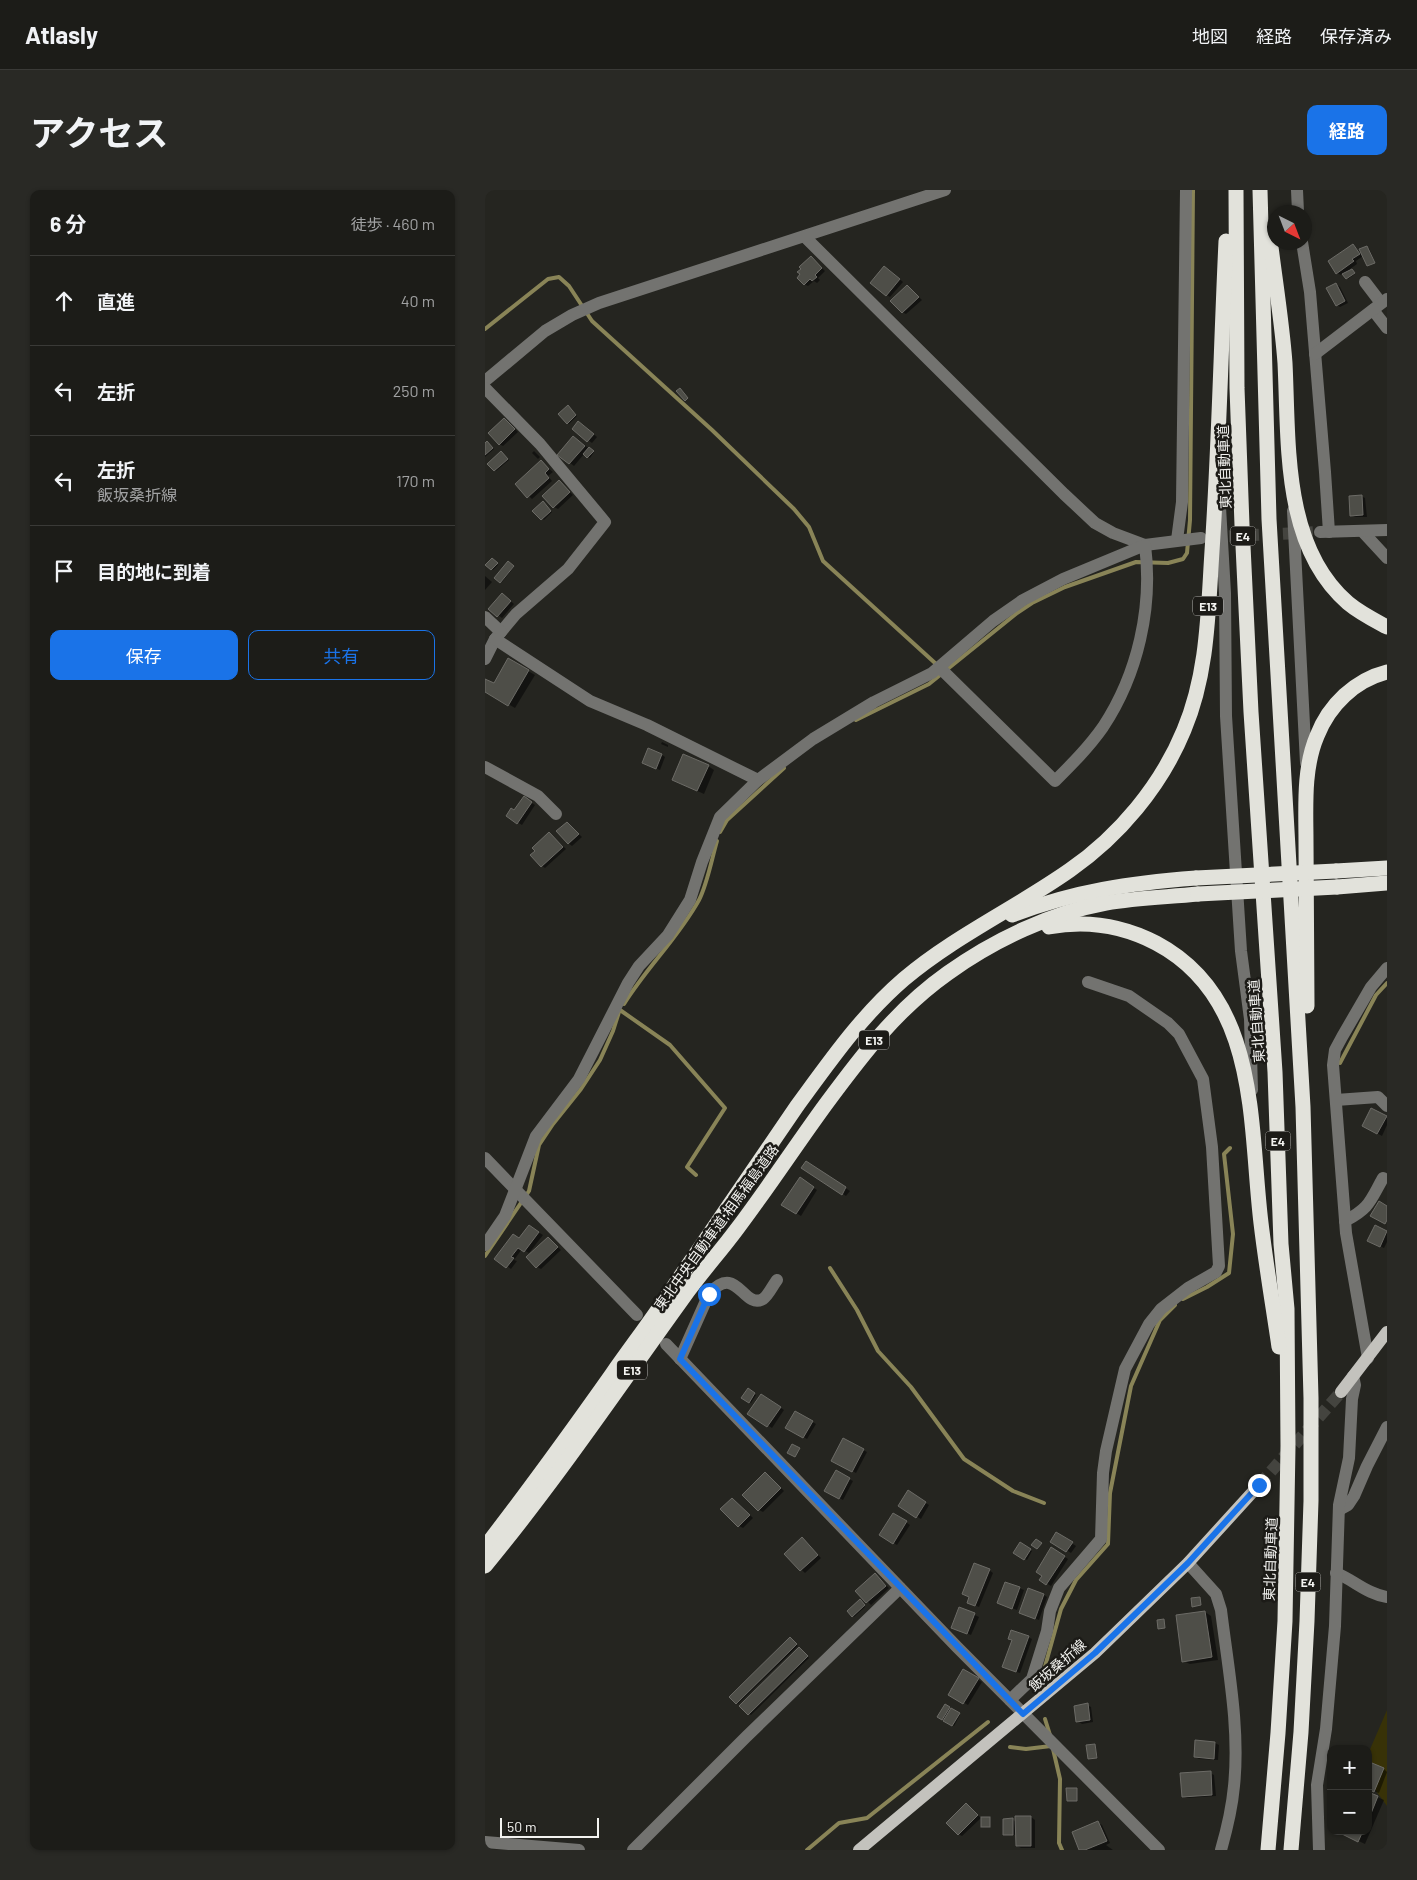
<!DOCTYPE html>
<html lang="ja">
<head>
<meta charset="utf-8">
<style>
	body { margin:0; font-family:Barlow,"Noto Sans JP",sans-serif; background:#292925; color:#f1f3f6 }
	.controls { position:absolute; right:15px; bottom:15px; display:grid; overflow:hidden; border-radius:10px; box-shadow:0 1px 4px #0004 }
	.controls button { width:45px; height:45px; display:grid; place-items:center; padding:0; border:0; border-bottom:1px solid #3a3a37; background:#1c1c18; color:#f1f3f6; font:25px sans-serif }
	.compass { position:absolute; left:782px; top:15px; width:45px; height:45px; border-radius:50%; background:#1c1c18; box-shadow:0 1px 4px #0004; rotate:138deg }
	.scale { position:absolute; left:15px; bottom:12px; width:99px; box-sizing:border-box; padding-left:5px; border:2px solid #f3f3f0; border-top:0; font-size:14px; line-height:18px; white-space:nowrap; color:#f3f3f0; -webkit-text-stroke:4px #1c1b17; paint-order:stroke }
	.stop { position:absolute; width:15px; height:15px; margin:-11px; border:4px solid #1a73e8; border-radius:50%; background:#fff }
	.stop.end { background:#1a73e8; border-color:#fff; box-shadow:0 1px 5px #0008 }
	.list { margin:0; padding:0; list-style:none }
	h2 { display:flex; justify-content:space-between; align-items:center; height:65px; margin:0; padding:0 20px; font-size:21px }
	h2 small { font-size:16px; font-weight:400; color:#a0a1a2 }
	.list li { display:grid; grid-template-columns:32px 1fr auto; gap:15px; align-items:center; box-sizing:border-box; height:90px; padding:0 20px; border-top:1px solid #3a3a37 }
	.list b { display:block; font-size:19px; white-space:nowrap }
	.list p { margin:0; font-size:16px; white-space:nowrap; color:#a0a1a2 }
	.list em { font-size:16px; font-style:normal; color:#a0a1a2 }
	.actions { display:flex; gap:10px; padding:15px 20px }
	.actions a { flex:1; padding:11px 0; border:1px solid #1a73e8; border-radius:10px; text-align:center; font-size:18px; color:#1a73e8 }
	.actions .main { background:#1a73e8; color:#fff }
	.icon { flex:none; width:28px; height:28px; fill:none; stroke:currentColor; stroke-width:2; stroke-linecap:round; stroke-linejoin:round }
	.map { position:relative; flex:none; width:902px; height:1660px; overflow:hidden; border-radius:10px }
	header { display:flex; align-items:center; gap:30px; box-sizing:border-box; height:70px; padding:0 25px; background:#1c1c18; border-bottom:1px solid #3a3a37 }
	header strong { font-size:24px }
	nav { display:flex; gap:28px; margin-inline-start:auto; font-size:18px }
	.intro { display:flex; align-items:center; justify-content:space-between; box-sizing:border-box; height:120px; padding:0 30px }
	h1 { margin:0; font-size:35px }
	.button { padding:12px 22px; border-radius:10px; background:#1a73e8; color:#fff; font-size:18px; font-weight:700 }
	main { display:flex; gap:30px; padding:0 30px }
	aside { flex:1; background:#1c1c18; border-radius:10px; box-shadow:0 1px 4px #0004 }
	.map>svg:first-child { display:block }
</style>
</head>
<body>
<header>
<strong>Atlasly</strong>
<nav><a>地図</a><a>経路</a><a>保存済み</a></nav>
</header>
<div class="intro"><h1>アクセス</h1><a class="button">経路</a></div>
<main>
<aside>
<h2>6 分<small>徒歩 · 460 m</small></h2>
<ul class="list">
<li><svg class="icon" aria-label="ahead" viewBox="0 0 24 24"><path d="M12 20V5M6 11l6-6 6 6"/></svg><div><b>直進</b></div><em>40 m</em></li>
<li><svg class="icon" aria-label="left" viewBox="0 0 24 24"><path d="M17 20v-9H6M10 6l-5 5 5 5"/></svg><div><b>左折</b></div><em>250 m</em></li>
<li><svg class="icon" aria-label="left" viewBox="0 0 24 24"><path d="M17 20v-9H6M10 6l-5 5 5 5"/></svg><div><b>左折</b><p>飯坂桑折線</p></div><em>170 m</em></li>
<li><svg class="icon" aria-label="arrive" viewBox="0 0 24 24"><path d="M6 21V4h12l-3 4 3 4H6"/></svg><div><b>目的地に到着</b></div></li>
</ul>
<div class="actions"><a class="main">保存</a><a>共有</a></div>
</aside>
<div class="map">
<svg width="902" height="1660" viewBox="0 0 902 1660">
	<rect width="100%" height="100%" fill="#252520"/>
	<path fill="#383207" d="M902 1520V1616L883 1590V1564Z"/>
	<g fill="#0007">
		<path d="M868 55 874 61 884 58 890 73 883 75 878 66 871 71 872 74 865 79 870 84 863 89 858 83 856 85 852 83Z"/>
		<path d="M326 68 340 81 333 88 335 90 332 93 329 91 323 96 319 94Z"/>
		<path d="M403 79 418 92 405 107 402 105Z"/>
		<path d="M851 94 855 97 863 113 855 117 852 115Z"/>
		<path d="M422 96 437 110 421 124 417 122Z"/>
		<path d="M84 218 92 226 84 234 82 233Z"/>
		<path d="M20 229 33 242 18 256 14 254Z"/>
		<path d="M98 235 112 247 107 253 89 239Z"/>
		<path d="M88 247 109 262 105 268 99 264 89 276 74 264Z"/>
		<path d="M4 254 9 259 0 267V255Z"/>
		<path d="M49 261 55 267 53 269 47 263Z"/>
		<path d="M18 264 24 270 11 281 4 274Z"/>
		<path d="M56 272 68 282 63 286 67 291 47 309 32 295Z"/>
		<path d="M74 292 88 305 73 319 69 317Z"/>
		<path d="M876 306 880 308 882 327H870L866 325Z"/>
		<path d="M59 314 67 322 59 330 49 321Z"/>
		<path d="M9 370 13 375 8 380 2 375Z"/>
		<path d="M23 373 29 377 17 392 11 387Z"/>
		<path d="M0 386 7 392 0 400Z"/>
		<path d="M21 407 29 414 17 428 5 419Z"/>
		<path d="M24 470 50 485 30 518 0 501V491L9 495Z"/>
		<path d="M177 552 183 555V557L176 554Z"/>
		<path d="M177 565 180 567 175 580 162 575Z"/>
		<path d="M223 576 229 580 219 604 188 590Z"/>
		<path d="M39 608 50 615 37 635 22 626 30 622Z"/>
		<path d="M82 633 97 647 87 656 83 653Z"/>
		<path d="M65 644 81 659 60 678 57 676Z"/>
		<path d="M887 920 902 928V935L897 946 879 936Z"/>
		<path d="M321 973 365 1001 361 1006 318 978Z"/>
		<path d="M315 989 332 1000 316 1026 298 1015Z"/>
		<path d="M891 1037 902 1042V1052L899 1058 888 1053Z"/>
		<path d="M48 1039 58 1045 44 1063 37 1059 29 1070 32 1071 26 1079 11 1068Z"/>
		<path d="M63 1048 76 1060 56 1079 52 1077Z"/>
		<path d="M263 1200 271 1205 266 1213 257 1208Z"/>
		<path d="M280 1207 299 1220 287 1238 264 1223Z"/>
		<path d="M310 1222 331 1234 322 1249 301 1237Z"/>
		<path d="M359 1250 382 1262 371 1283 348 1270Z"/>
		<path d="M351 1282 368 1291 358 1310 341 1301Z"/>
		<path d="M284 1286 299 1301 278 1322 274 1320Z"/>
		<path d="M423 1302 444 1315 436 1329 414 1316Z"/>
		<path d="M248 1309 268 1328 258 1338 254 1336Z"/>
		<path d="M409 1324 425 1335 412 1355 396 1345Z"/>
		<path d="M572 1344 591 1356 586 1363 567 1351Z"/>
		<path d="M317 1349 336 1368 320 1383 300 1364Z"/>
		<path d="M536 1354 547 1361 542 1370 530 1362Z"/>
		<path d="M567 1359 583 1369 566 1396 556 1390Z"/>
		<path d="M504 1380 508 1383 494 1417 487 1414Z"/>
		<path d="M390 1385 404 1398 386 1415 372 1401Z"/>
		<path d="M521 1393 539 1400 532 1420 518 1415Z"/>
		<path d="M559 1405 562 1407 554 1430 540 1425Z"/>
		<path d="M376 1412 380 1417 369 1427 368 1426Z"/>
		<path d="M475 1418 494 1427 486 1445 471 1439Z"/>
		<path d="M720 1422 726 1426 733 1470 705 1474 698 1471Z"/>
		<path d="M543 1447 547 1449 535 1483 523 1479Z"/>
		<path d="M307 1450 313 1456 253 1514 246 1507Z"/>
		<path d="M316 1460 324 1468 266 1525 264 1524 256 1516Z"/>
		<path d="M478 1481 497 1492 483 1515 464 1504Z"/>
		<path d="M602 1515 606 1517 608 1532 597 1534 593 1531Z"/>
		<path d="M460 1516 475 1525 469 1536 454 1527Z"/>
		<path d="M730 1553 734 1555 733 1570 714 1569 710 1567Z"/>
		<path d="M610 1555 613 1568 605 1569H604Z"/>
		<path d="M899 1579 902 1582 894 1603 883 1599Z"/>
		<path d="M725 1583 729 1585 731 1606 702 1608 698 1606Z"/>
		<path d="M883 1603 899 1610 880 1654 865 1647 860 1641H883Z"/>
		<path d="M481 1614 496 1628 477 1646 473 1644Z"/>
		<path d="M546 1627 550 1630V1658H536L532 1656V1645L519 1644 528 1630 532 1632Z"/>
		<path d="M613 1633 617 1635 625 1653 621 1655 628 1660H596Z"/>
	</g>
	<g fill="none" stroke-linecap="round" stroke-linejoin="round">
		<g stroke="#898457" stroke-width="4">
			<path d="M0 139 63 89 74 87 84 96 107 131 227 240 309 319 324 337 338 371 450 473"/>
			<path d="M371 530 444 494 532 423 547 413 580 397 651 372 683 373 698 369 702 363 705 330 708 0"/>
			<path d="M235 642 242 630 299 578"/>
			<path d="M139 814C162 777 193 748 214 710 222 695 227 668 232 651"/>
			<path d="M135 820 185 855 240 918 202 977 211 985"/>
			<path d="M855 873 891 805 902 793"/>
			<path d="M0 1066 44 1001 54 955 68 934 96 899 115 870 128 841 134 822"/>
			<path d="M345 1078 372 1120 393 1161 426 1197 479 1269 528 1301 559 1313"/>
			<path d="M698 1109 722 1097 744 1083 748 1044 739 964 745 958"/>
			<path d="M559 1480 576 1419 591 1390 623 1354 625 1303 646 1196 675 1130 690 1115"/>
			<path d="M560 1529 565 1545"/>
			<path d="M525 1557 541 1559 566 1556"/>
			<path d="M568 1559 575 1589 574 1653 577 1660"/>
			<path d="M322 1660 354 1633 382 1628 503 1532"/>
		</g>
	</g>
	<g fill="#4e4e48" stroke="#6c6b66">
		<path d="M868 54 875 64 867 69 869 71 851 84 843 71Z"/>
		<path d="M882 56 890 73 882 76 874 59Z"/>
		<path d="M326 66 337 78 330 85 332 87 327 91 325 89 319 95 312 88 315 84 312 82 316 79 314 77Z"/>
		<path d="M399 76 415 89 401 106 385 93Z"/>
		<path d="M867 79 870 83 861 89 857 84Z"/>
		<path d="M851 93 860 111 851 116 841 98Z"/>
		<path d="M422 95 434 107 417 123 405 111Z"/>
		<path d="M195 198 203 208 200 211 191 201Z"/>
		<path d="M83 215 91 225 82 234 73 224Z"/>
		<path d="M19 228 30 239 14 255 3 243Z"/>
		<path d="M93 231 109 244 102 252 87 239Z"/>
		<path d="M88 246 100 256 84 274 72 265Z"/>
		<path d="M2 251 8 258 0 265V253Z"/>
		<path d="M104 257 109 261 102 268 98 264Z"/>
		<path d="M16 261 23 269 9 281 2 274Z"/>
		<path d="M56 270 64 279 60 283 64 288 42 308 30 294Z"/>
		<path d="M74 290 85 302 68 318 57 306Z"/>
		<path d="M877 305 878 325 865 326 864 306Z"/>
		<path d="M58 311 66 321 56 330 47 321Z"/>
		<path d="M7 368 13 373 6 380 0 375Z"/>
		<path d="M23 371 29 376 15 393 9 388Z"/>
		<path d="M17 403 26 411 12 427 3 419Z"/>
		<path d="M23 468 44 480 23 516 0 502V489L9 493Z"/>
		<path d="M163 558 177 564 171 579 157 573Z"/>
		<path d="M198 564 224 575 212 601 187 590Z"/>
		<path d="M39 606 47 612 32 634 21 626 26 618 29 620Z"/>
		<path d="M82 632 94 644 83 654 71 641Z"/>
		<path d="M64 642 78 657 56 677 45 665 50 661 47 658Z"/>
		<path d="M886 918 902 926 892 944 877 936Z"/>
		<path d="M321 971 361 997 357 1005 316 978Z"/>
		<path d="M315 987 329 997 311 1024 296 1015Z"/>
		<path d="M894 1011 902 1016V1030L900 1034 885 1026Z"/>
		<path d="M44 1035 54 1042 39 1062 33 1058 26 1067 29 1068 21 1078 9 1069 28 1044 34 1048Z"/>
		<path d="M890 1035 902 1041 895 1057 882 1051Z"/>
		<path d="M63 1047 73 1057 51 1078 41 1067Z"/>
		<path d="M263 1198 270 1203 264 1213 256 1208Z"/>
		<path d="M276 1204 296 1217 282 1237 262 1224Z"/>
		<path d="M310 1221 328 1231 318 1248 300 1238Z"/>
		<path d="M358 1248 379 1259 367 1282 346 1271Z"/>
		<path d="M307 1254 315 1258 310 1267 302 1263Z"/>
		<path d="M351 1280 365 1288 354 1309 339 1301Z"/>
		<path d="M280 1282 296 1298 273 1321 257 1305Z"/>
		<path d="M423 1300 441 1312 431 1328 413 1316Z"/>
		<path d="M247 1308 265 1325 253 1337 235 1319Z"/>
		<path d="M408 1323 422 1331 408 1354 394 1345Z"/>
		<path d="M571 1342 588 1352 581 1362 565 1352Z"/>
		<path d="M317 1347 333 1365 315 1381 299 1364Z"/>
		<path d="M551 1349 557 1353 552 1359 546 1355Z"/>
		<path d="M535 1352 546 1359 539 1370 528 1363Z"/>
		<path d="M566 1357 580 1366 561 1395 554 1390 557 1386 551 1382Z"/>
		<path d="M489 1373 505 1379 490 1416 482 1413 484 1407 477 1404Z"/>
		<path d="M390 1383 401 1396 381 1413 370 1401Z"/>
		<path d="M520 1392 535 1397 527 1419 512 1413Z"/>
		<path d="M543 1398 559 1404 550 1429 534 1423Z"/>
		<path d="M715 1407 716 1415 707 1417 706 1408Z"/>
		<path d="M375 1409 380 1415 367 1427 362 1421Z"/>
		<path d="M474 1417 490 1423 482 1444 466 1438Z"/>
		<path d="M720 1421 727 1467 697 1472 691 1425Z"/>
		<path d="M679 1429 680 1438 673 1439 672 1430Z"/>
		<path d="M526 1440 544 1446 531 1482 517 1477 527 1450 523 1449Z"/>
		<path d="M305 1447 312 1454 251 1514 244 1507Z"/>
		<path d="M314 1457 323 1466 263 1525 254 1516Z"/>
		<path d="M478 1479 494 1488 478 1514 463 1505Z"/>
		<path d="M603 1513 605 1530 591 1532 589 1516Z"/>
		<path d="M460 1514 465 1517 457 1530 452 1527Z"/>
		<path d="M466 1518 475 1523 467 1536 458 1531Z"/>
		<path d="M710 1550 730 1552 729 1569 709 1567Z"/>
		<path d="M610 1554 612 1568 603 1569 601 1555Z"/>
		<path d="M887 1573 899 1578 889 1602 883 1599V1581Z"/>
		<path d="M726 1581 727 1605 697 1607 695 1583Z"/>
		<path d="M581 1598H592V1611H582Z"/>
		<path d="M883 1602 893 1606 883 1631Z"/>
		<path d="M481 1613 493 1625 473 1645 461 1633Z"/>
		<path d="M530 1626H546V1656H531Z"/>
		<rect x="496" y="1627" width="9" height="10"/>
		<path d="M528 1628V1645H518V1629Z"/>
		<path d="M613 1631 622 1651 600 1660H594L587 1642Z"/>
		<path d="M859 1641H878L873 1652 857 1644Z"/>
	</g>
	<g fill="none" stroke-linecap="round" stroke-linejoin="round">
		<path stroke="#44443f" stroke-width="12" stroke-dasharray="12 6" stroke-linecap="butt" d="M726 347 835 342"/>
		<path stroke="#44443f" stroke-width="12" stroke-dasharray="12 6" stroke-linecap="butt" d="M774 1295 856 1202"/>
		<g stroke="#737370" stroke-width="12">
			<path d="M812 0 813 22"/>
			<path d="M320 47 579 304 610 333 628 343 660 355 716 348"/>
			<path d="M817 52 825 102 840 282 844 342"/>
			<path d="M880 92 896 113"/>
			<path d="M888 120 902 138"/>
			<path d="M830 164 902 109"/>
			<path d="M0 191 60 141 87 125 114 113 460 0"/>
			<path d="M0 198 55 254 120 332 83 379 31 424 10 449 0 469"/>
			<path d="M735 317 740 403 741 526 756 761 765 829 767 900"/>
			<path d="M808 321 821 573"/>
			<path d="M877 341 902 368"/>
			<path d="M835 342 902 340"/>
			<path d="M692 350 697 312 701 0"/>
			<path d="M0 427 16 442"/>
			<path d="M10 449 105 511 162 535 273 590"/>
			<path d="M0 577 53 606 71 624"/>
			<path d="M851 910 893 907 902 916"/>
			<path d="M0 968 152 1125"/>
			<path d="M860 1031C885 1018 885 1011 898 988"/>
			<path d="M0 1055 20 1026 51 946 94 889 143 793 154 776 183 745 205 710 217 672 235 627 273 590 328 549 389 512 447 483 508 431 538 410 578 389 660 355C668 417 653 484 618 537 604 557 587 574 570 591L454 477"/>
			<path d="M181 1154 472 1457 674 1660"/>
			<path d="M883 1168 861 1043 848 875 850 860 857 847 886 797 902 778"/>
			<path d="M195 1169 224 1104C252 1072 258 1120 278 1109 283 1106 288 1095 292 1090"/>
			<path d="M854 1320 863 1315 869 1306 882 1276 902 1237"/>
			<path d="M703 1373 731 1404 736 1420C743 1478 755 1538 749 1596 747 1618 742 1639 736 1660"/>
			<path d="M851 1383C869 1390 882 1404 902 1407"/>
			<path d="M525 1510 547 1489 562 1441 565 1421 574 1398 616 1349 618 1283 621 1261 640 1179 664 1134 676 1119 703 1098 731 1082 734 1076 727 957 718 889 694 844 683 833 644 806 603 792"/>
			<path d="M0 1652 94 1660"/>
			<path d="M148 1660 261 1547 415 1398"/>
			<path d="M834 1660 832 1595 841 1539 850 1436 854 1315 864 1268 867 1209 870 1195 868 1186"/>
		</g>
		<g stroke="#c3c2bd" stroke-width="12">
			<path d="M856 1202 902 1142"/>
			<path d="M374 1660 610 1463 703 1373 774 1295"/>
		</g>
		<g stroke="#e2e2db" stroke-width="15">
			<path d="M751 0 752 198 757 335 766 522 790 882 796 1054 802 1119 803 1256 800 1431 793 1543 783 1660"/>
			<path d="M775 0 784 329 818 917 826 1208V1311L822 1431 816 1542 806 1660"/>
			<path d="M785 49C790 90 797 132 800 173 804 253 797 356 863 413 875 423 889 430 902 437"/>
			<path d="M851 681 902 678"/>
			<path d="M852 697 902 693"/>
			<path d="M527 725C590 701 645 693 711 688"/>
			<path d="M564 737C601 730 638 736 671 753 775 808 764 934 776 1033 781 1075 788 1116 794 1157"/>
			<path d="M822 816C822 762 821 707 821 652 821 618 818 579 832 546 844 515 870 490 902 482"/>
			<path d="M0 1357C44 1300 86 1242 127 1184 148 1154 171 1124 191 1093 231 1034 271 975 312 916 345 871 376 826 419 789 470 746 531 718 585 680 634 646 676 596 699 540 723 483 723 422 727 361 734 258 736 155 741 51"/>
			<path d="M0 1376C71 1290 133 1198 198 1108 215 1084 235 1062 252 1039 283 998 311 955 341 914 378 864 412 819 463 783 509 750 566 723 621 713 652 708 683 707 713 704"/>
		</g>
		<g stroke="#e2e2db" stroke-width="15">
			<path d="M711 688 851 681"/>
			<path d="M713 704 852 697"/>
		</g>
	</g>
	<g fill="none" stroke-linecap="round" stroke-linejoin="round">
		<path stroke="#1a73e8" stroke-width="6" d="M224 1104 195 1169 538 1524 610 1463 703 1373 774 1295"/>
	</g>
	<g text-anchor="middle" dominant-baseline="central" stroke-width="5" stroke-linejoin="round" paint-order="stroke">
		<g fill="#1c1b17" stroke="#b2b2af" stroke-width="1">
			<rect x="745.5" y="336.5" width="25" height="19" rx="4"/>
			<rect x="708" y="406.5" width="30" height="19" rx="4"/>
			<rect x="374" y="840.5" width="30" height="19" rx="4"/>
			<rect x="780.5" y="941.5" width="25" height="19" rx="4"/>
			<rect x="132" y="1170.5" width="30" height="19" rx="4"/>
			<rect x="810.5" y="1382.5" width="25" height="19" rx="4"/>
		</g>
		<g font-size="12" font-weight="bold" fill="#f3f3f0">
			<text x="758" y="346">E4</text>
			<text x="723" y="416">E13</text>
			<text x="389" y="850">E13</text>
			<text x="793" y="951">E4</text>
			<text x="147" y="1180">E13</text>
			<text x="823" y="1392">E4</text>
		</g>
		<g font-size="14" fill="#f3f3f0" stroke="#1c1b17">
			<text transform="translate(739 277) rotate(-92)">東北自動車道</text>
			<text transform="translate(771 831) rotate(-94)">東北自動車道</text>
			<text transform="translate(231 1037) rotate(-54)">東北中央自動車道;相馬福島道路</text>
			<text transform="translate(785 1369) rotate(-88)">東北自動車道</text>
			<text transform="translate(572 1475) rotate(-41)">飯坂桑折線</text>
		</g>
	</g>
</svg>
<div class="controls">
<button>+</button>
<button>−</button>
</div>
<svg class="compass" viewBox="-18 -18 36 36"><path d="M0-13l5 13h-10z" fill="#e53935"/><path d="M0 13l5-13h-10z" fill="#a0a1a2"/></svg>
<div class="scale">50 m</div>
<div class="stop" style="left:224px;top:1104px"></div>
<div class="stop end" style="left:774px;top:1295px"></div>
</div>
</main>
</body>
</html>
